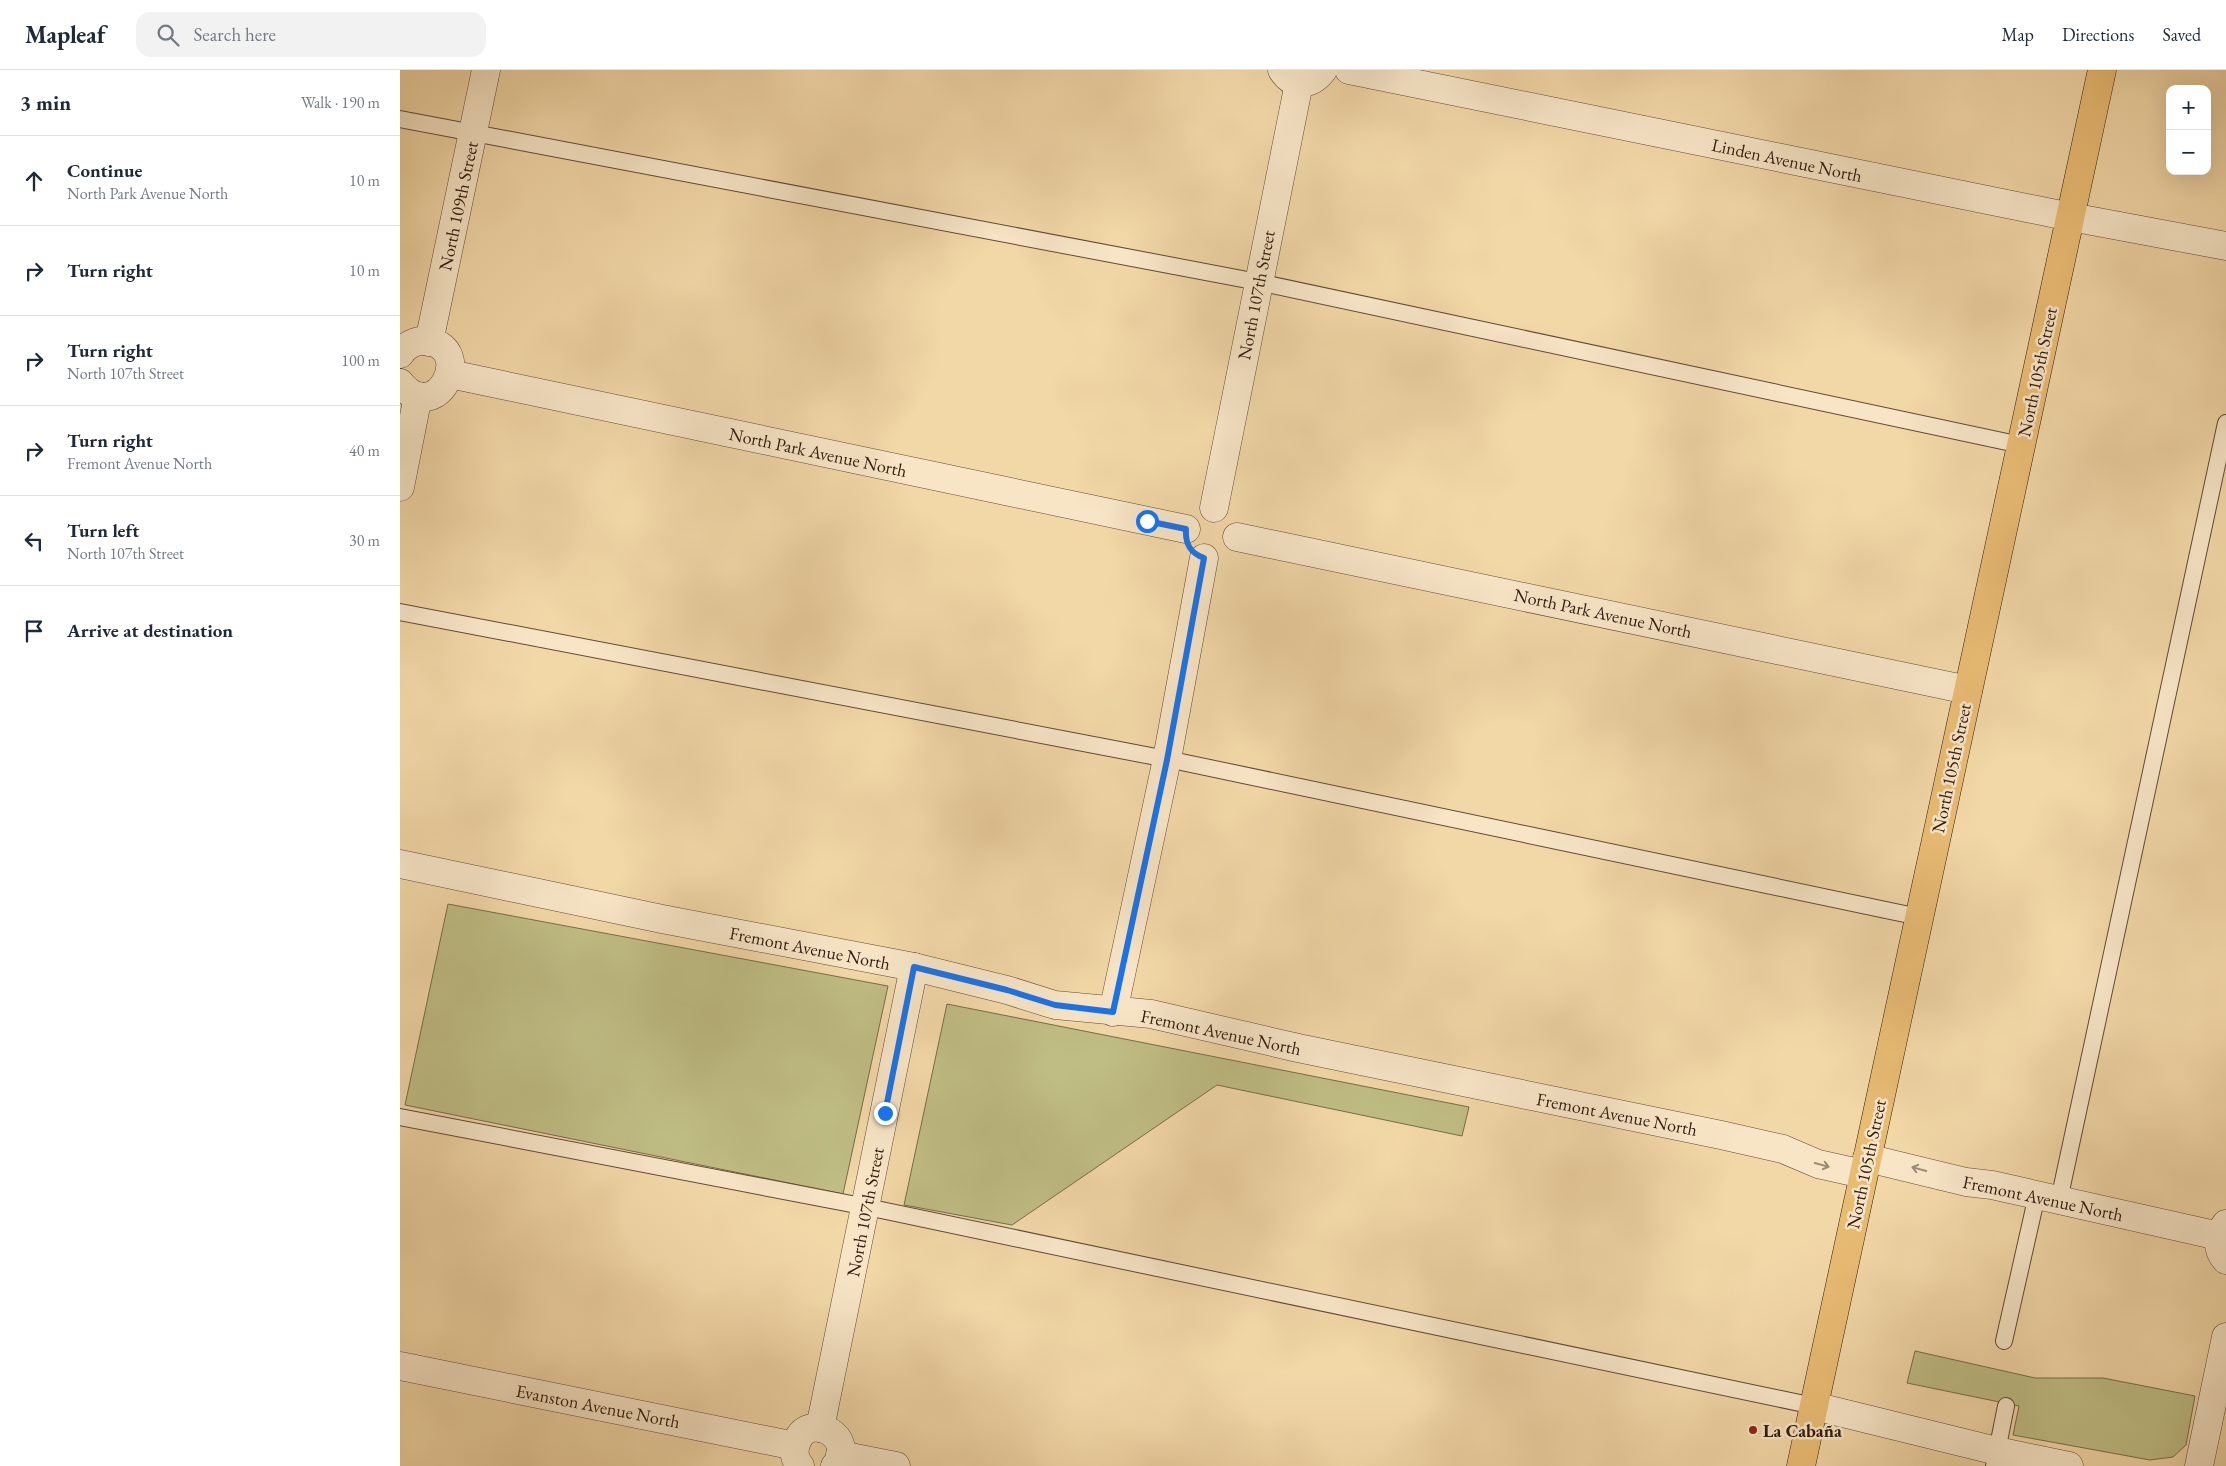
<!DOCTYPE html>
<html lang="en">
<head>
<meta charset="utf-8">
<style>
	body { margin:0; font-family:"EB Garamond",serif; background:#f2f2f3; color:#1f2937 }
	.controls { position:absolute; right:15px; top:15px; display:grid; overflow:hidden; border-radius:10px; box-shadow:0 5px 20px #0002 }
	.controls button { width:45px; height:45px; display:grid; place-items:center; padding:0; border:0; border-bottom:1px solid #e0e1e3; background:#fff; color:#1f2937; font:25px sans-serif }
	.stop { position:absolute; width:15px; height:15px; margin:-11px; border:4px solid #1a73e8; border-radius:50%; background:#fff }
	.stop.end { background:#1a73e8; border-color:#fff; box-shadow:0 1px 5px #0008 }
	.list { margin:0; padding:0; list-style:none }
	h2 { display:flex; justify-content:space-between; align-items:center; height:65px; margin:0; padding:0 20px; font-size:21px }
	h2 small { font-size:16px; font-weight:400; color:#747a83 }
	.list li { display:grid; grid-template-columns:32px 1fr auto; gap:15px; align-items:center; box-sizing:border-box; height:90px; padding:0 20px; border-top:1px solid #e0e1e3 }
	.list b { display:block; font-size:19px; white-space:nowrap }
	.list p { margin:0; font-size:16px; white-space:nowrap; color:#747a83 }
	.list em { font-size:16px; font-style:normal; color:#747a83 }
	.icon { flex:none; width:28px; height:28px; fill:none; stroke:currentColor; stroke-width:2; stroke-linecap:round; stroke-linejoin:round }
	.map { position:relative; flex:none; width:1826px; height:1396px; overflow:hidden }
	header { display:flex; align-items:center; gap:30px; box-sizing:border-box; height:70px; padding:0 25px; background:#fff; border-bottom:1px solid #e0e1e3 }
	header strong { font-size:24px }
	nav { display:flex; gap:28px; margin-inline-start:auto; font-size:18px }
	.search { width:350px; height:45px; background:#f2f2f3; display:flex; align-items:center; gap:12px; box-sizing:border-box; padding:0 18px; border-radius:15px; color:#747a83; font-size:19px }
	main { display:flex }
	aside { flex:1; background:#fff }
	.map>svg:first-child { display:block }
</style>
</head>
<body>
<header>
<strong>Mapleaf</strong>
<div class="search"><svg class="icon" aria-label="search" viewBox="0 0 24 24"><circle cx="10" cy="10" r="6"/><path d="M15 15l6 6"/></svg>Search here</div>
<nav><a>Map</a><a>Directions</a><a>Saved</a></nav>
</header>
<main>
<aside>
<h2>3 min<small>Walk · 190 m</small></h2>
<ul class="list">
<li><svg class="icon" aria-label="ahead" viewBox="0 0 24 24"><path d="M12 20V5M6 11l6-6 6 6"/></svg><div><b>Continue</b><p>North Park Avenue North</p></div><em>10 m</em></li>
<li><svg class="icon" aria-label="right" viewBox="0 0 24 24"><path d="M7 20v-9h11M14 6l5 5-5 5"/></svg><div><b>Turn right</b></div><em>10 m</em></li>
<li><svg class="icon" aria-label="right" viewBox="0 0 24 24"><path d="M7 20v-9h11M14 6l5 5-5 5"/></svg><div><b>Turn right</b><p>North 107th Street</p></div><em>100 m</em></li>
<li><svg class="icon" aria-label="right" viewBox="0 0 24 24"><path d="M7 20v-9h11M14 6l5 5-5 5"/></svg><div><b>Turn right</b><p>Fremont Avenue North</p></div><em>40 m</em></li>
<li><svg class="icon" aria-label="left" viewBox="0 0 24 24"><path d="M17 20v-9H6M10 6l-5 5 5 5"/></svg><div><b>Turn left</b><p>North 107th Street</p></div><em>30 m</em></li>
<li><svg class="icon" aria-label="arrive" viewBox="0 0 24 24"><path d="M6 21V4h12l-3 4 3 4H6"/></svg><div><b>Arrive at destination</b></div></li>
</ul>
</aside>
<div class="map">
<svg width="1826" height="1396" viewBox="0 0 1826 1396">
	<rect width="100%" height="100%" fill="#f2d7a7"/>
	<filter id="stains"><feTurbulence type="fractalNoise" baseFrequency=".004" numOctaves="4"/><feColorMatrix values="0 0 0 0 .2 0 0 0 0 .09 0 0 0 0 .02 0 0 0 .5 -.17"/></filter>
	<radialGradient id="worn" r=".72"><stop offset=".6" stop-color="#630" stop-opacity="0"/><stop offset="1" stop-color="#630" stop-opacity=".3"/></radialGradient>
	<g fill="#bfbd84" stroke="#786c4a">
		<path d="M48 834 488 916 443 1124 5 1035Z"/>
		<path d="M547 934 1069 1037 1062 1066 817 1015 612 1155 504 1135Z"/>
		<path d="M1515 1281 1635 1308H1703L1795 1326 1786 1375 1773 1387 1750 1390 1613 1365 1619 1336 1507 1313Z"/>
	</g>
	<g fill="none" stroke-linecap="round" stroke-linejoin="round">
		<g stroke="#604a36" stroke-width="18">
			<g id="lane">
				<path d="M0 49 858 212 1621 375"/>
				<path d="M0 542 767 689 1519 847"/>
				<path d="M0 1047 467 1137 1414 1336"/>
				<path d="M1659 1130 1826 353"/>
				<path d="M1604 1271 1637 1125"/>
				<path d="M1594 1396 1606 1336"/>
			</g>
		</g>
		<g stroke="#604a36" stroke-width="29">
			<g id="street">
				<path d="M882 0C893 17 911 16 923 0"/>
				<path d="M949 0 1671 147 1826 176"/>
				<path d="M29 272 86 0"/>
				<path d="M0 284C6 275 16 270 27 271 77 278 36 359 0 313"/>
				<path d="M50 304 786 459"/>
				<path d="M0 417 18 326"/>
				<path d="M814 438 899 13"/>
				<path d="M837 467 1568 620"/>
				<path d="M0 794 262 849 514 897 607 920 655 935 751 944 898 978 1321 1065 1383 1079 1418 1094 1463 1104"/>
				<path d="M713 942 767 689 804 488"/>
				<path d="M1467 1088 1566 1112 1592 1115 1819 1166"/>
				<path d="M1826 1154C1817 1165 1816 1179 1826 1190"/>
				<path d="M0 1296 395 1376"/>
				<path d="M1414 1336 1597 1381 1669 1396"/>
				<path d="M420 1358 514 897"/>
				<path d="M440 1385 496 1396"/>
				<path d="M400 1396C395 1390 393 1382 396 1374 407 1338 459 1368 435 1396"/>
				<path d="M1799 1396 1826 1267"/>
			</g>
		</g>
		<g stroke="#301b10" stroke-width="29">
			<path id="primary" d="M1401 1396 1702 0"/>
		</g>
		<use href="#lane" stroke="#f7e5c6" stroke-width="16"/>
		<use href="#street" stroke="#f7e5c6" stroke-width="28"/>
		<use href="#primary" stroke="#e9bc74" stroke-width="28"/>
	</g>
	<defs><path id="oneway-shaft" d="M-6 0H5M1.5-3L5.5 0L1.5 3" fill="none" stroke-width="1.6" stroke-linecap="round" stroke-linejoin="round" transform="scale(1.25)"/></defs>
	<g stroke="#9d8a74">
		<use href="#oneway-shaft" transform="translate(1422 1095) rotate(15)"/>
		<use href="#oneway-shaft" transform="translate(1519 1099) rotate(-165)"/>
	</g>
	<g fill="none" stroke-linecap="round" stroke-linejoin="round">
		<path stroke="#1a73e8" stroke-width="6" d="M485 1043 514 897 607 920 655 935 713 942 767 690 804 488C790 483 785 474 786 459L747 451"/>
	</g>
	<circle fill="#8f2418" stroke="#f7e5c6" stroke-width="2" cx="1353" cy="1360" r="5"/>
	<g text-anchor="middle" dominant-baseline="central" stroke-width="5" stroke-linejoin="round" paint-order="stroke">
		<g font-size="18" fill="#301b10" stroke="#f7e5c6">
			<text transform="translate(1387 90) rotate(12)">Linden Avenue North</text>
			<text transform="translate(58 136) rotate(-78)">North 109th Street</text>
			<text transform="translate(856 225) rotate(-79)">North 107th Street</text>
			<text transform="translate(1637 302) rotate(-78)">North 105th Street</text>
			<text transform="translate(418 382) rotate(12)">North Park Avenue North</text>
			<text transform="translate(1203 543) rotate(12)">North Park Avenue North</text>
			<text transform="translate(1551 698) rotate(-78)">North 105th Street</text>
			<text transform="translate(410 878) rotate(11)">Fremont Avenue North</text>
			<text transform="translate(821 962) rotate(12)">Fremont Avenue North</text>
			<text transform="translate(1217 1044) rotate(11)">Fremont Avenue North</text>
			<text transform="translate(1466 1094) rotate(-78)">North 105th Street</text>
			<text transform="translate(1643 1128) rotate(12)">Fremont Avenue North</text>
			<text transform="translate(465 1142) rotate(-79)">North 107th Street</text>
			<text transform="translate(198 1336) rotate(11)">Evanston Avenue North</text>
		</g>
		<g font-size="18" font-weight="bold" fill="#301b10" stroke="#f7e5c6" text-anchor="start">
			<text x="1363" y="1360">La Cabaña</text>
		</g>
	</g>
	<rect width="100%" height="100%" filter="url(#stains)"/>
	<rect width="100%" height="100%" fill="url(#worn)"/>
</svg>
<div class="controls">
<button>+</button>
<button>−</button>
</div>
<div class="stop" style="left:747px;top:451px"></div>
<div class="stop end" style="left:485px;top:1043px"></div>
</div>
</main>
</body>
</html>
